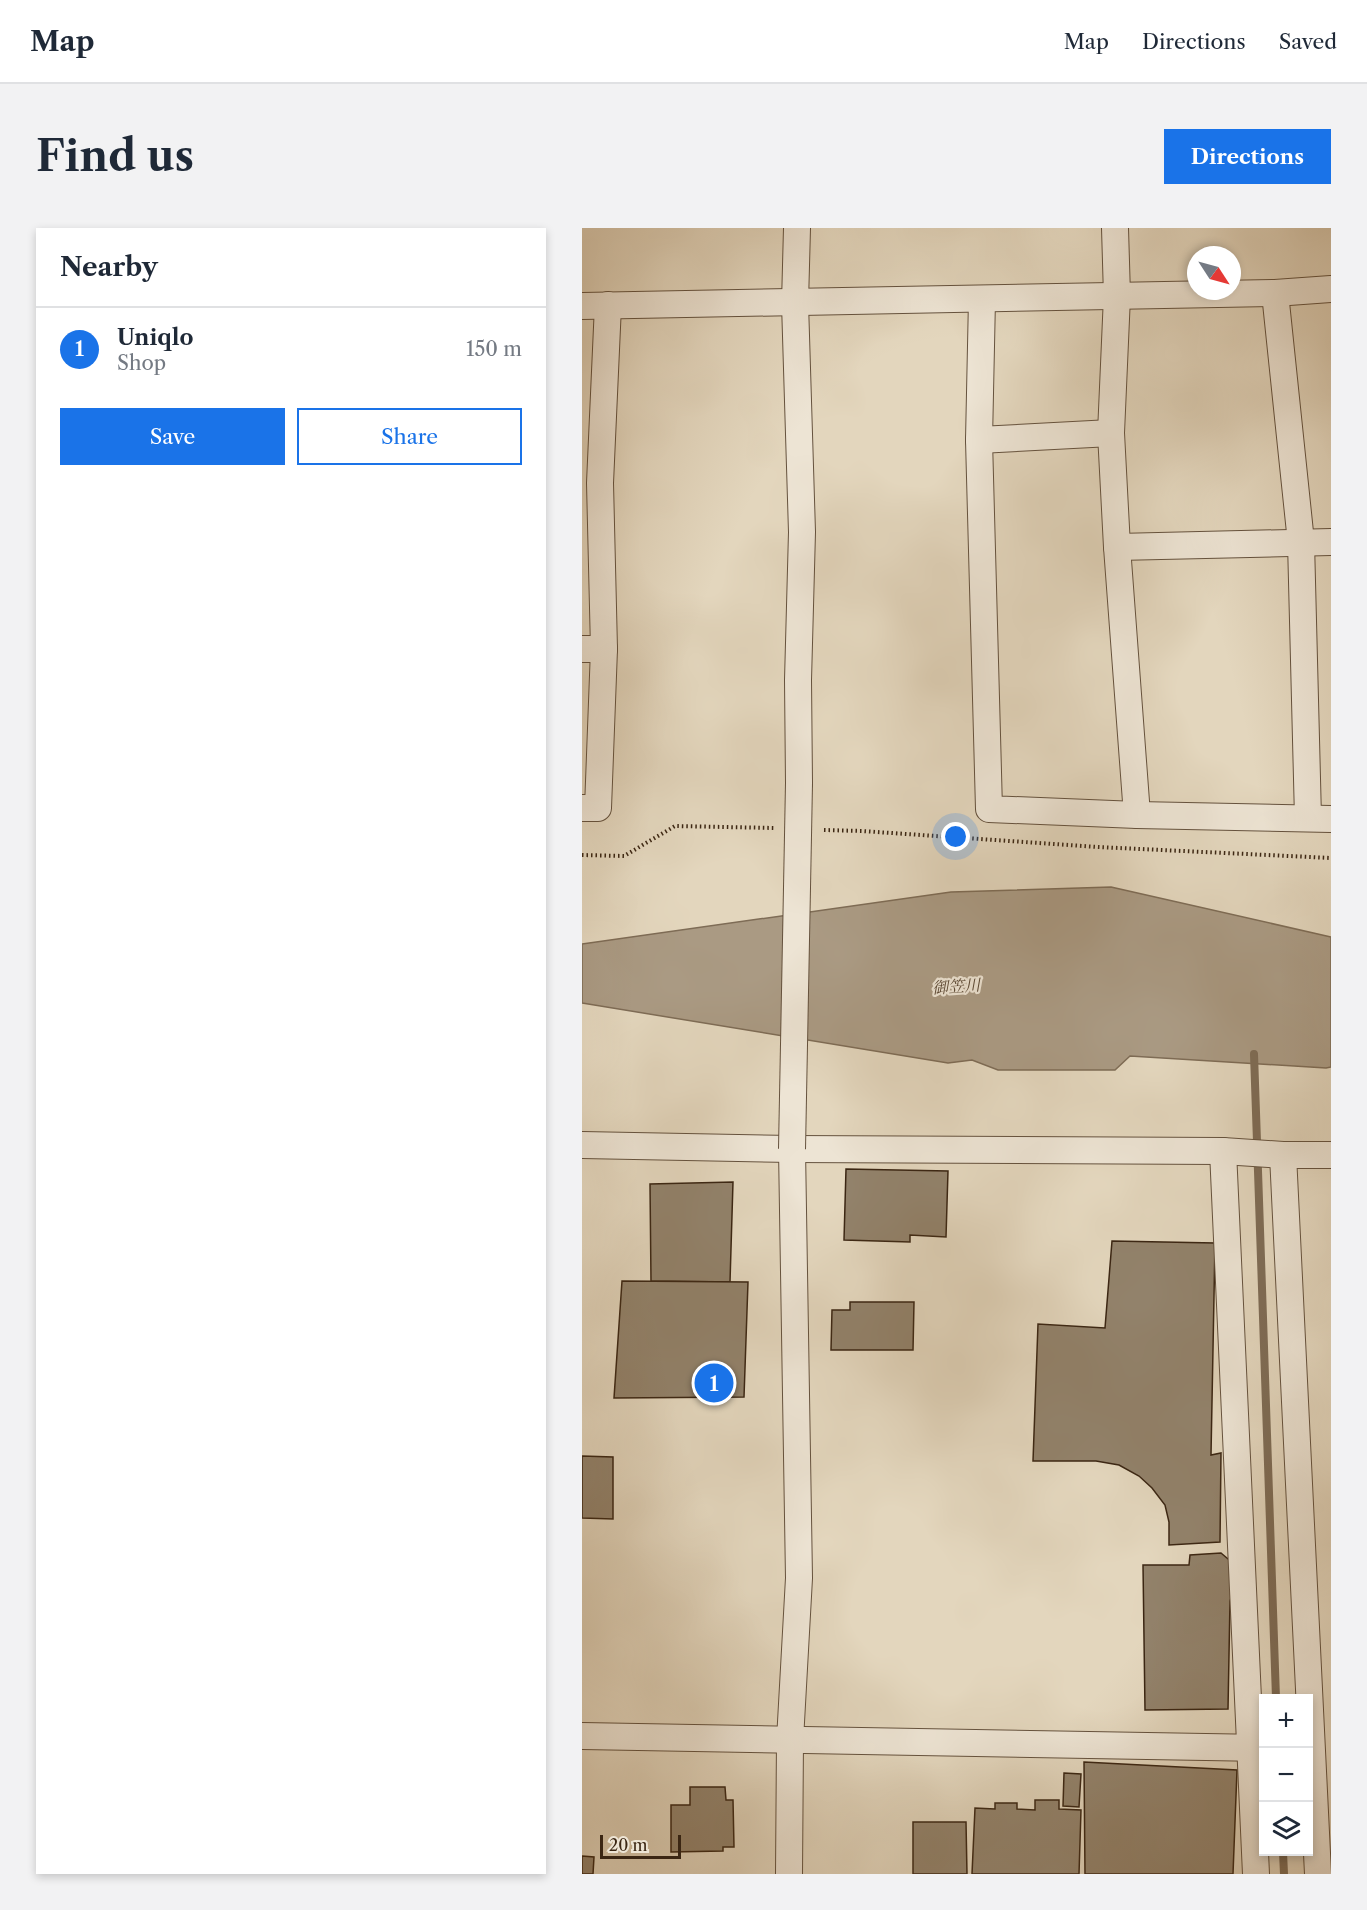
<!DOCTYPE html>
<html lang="en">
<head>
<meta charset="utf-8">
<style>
	body { margin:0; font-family:"Libre Caslon Text","Noto Serif JP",serif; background:#f2f2f3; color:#1f2937 }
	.controls { position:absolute; right:18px; bottom:18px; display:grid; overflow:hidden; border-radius:0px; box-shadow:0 3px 9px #0003 }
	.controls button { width:54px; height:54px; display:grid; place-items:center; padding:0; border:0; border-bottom:2px solid #e0e1e3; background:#fff; color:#1f2937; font:30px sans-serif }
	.compass { position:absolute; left:605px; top:18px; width:54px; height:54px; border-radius:50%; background:#fff; box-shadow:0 3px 9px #0003; rotate:126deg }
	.scale { position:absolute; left:18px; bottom:15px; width:81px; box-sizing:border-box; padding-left:6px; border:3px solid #3b2613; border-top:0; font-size:16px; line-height:21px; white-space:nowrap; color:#3b2613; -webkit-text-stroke:4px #ede4d4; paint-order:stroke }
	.you { position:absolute; left:374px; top:609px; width:21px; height:21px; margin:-15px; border:4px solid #fff; border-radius:50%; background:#1a73e8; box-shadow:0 0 0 9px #1a73e833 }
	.badge { display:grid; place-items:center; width:39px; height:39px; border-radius:50%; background:#1a73e8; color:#fff; font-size:20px; font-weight:700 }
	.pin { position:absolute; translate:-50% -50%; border:3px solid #fff; box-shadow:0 2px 6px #0006 }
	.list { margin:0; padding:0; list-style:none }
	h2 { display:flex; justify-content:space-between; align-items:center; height:78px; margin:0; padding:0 24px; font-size:26px }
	h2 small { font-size:20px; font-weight:400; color:#747a83 }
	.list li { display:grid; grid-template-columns:39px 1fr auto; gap:18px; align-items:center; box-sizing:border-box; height:84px; padding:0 24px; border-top:2px solid #e0e1e3 }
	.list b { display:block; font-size:22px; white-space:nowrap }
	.list p { margin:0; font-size:20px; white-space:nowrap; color:#747a83 }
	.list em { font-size:20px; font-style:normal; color:#747a83 }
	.actions { display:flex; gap:12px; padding:18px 24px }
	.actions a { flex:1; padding:14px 0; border:2px solid #1a73e8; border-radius:0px; text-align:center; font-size:21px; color:#1a73e8 }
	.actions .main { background:#1a73e8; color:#fff }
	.icon { flex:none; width:33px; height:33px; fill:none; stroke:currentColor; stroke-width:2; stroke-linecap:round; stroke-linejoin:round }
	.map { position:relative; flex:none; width:749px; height:1646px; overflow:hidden; border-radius:0px }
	header { display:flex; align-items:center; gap:36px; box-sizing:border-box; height:84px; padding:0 30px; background:#fff; border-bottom:2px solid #e0e1e3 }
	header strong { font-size:28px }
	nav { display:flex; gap:33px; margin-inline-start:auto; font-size:21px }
	.intro { display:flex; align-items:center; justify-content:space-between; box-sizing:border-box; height:144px; padding:0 36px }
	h1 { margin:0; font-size:42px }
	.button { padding:15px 27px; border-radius:0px; background:#1a73e8; color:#fff; font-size:21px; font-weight:700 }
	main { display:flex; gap:36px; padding:0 36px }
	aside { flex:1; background:#fff; border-radius:0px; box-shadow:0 3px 9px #0003 }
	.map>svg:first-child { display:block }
</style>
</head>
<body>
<header>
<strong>Map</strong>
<nav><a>Map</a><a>Directions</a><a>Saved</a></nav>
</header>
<div class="intro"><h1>Find us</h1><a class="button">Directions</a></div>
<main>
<aside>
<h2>Nearby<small></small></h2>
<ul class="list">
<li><span class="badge">1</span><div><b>Uniqlo</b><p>Shop</p></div><em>150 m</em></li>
</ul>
<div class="actions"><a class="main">Save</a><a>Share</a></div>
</aside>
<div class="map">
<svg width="749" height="1646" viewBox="0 0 749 1646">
	<rect width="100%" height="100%" fill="#e3d6bd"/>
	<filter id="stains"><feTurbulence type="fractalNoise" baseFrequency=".00333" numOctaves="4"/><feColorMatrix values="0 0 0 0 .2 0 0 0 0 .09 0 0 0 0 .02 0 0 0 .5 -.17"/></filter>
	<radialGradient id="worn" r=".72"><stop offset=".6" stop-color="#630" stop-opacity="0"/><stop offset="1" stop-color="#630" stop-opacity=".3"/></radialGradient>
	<path fill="#aa9a83" stroke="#7e6c56" stroke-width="1.5" d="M529 659 749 709V839L744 840 548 828 533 842H416L390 832 366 835 0 775V716L369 664Z"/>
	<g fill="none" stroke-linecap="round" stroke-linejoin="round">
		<g stroke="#7e6c56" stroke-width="8">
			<path d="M672 826 694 1470"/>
			<path d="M701 1624 702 1646"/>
		</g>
	</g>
	<g fill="#92826b" stroke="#3b2613" stroke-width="1.5">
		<path d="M264 941 366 943 364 1009 328 1007V1014L262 1012Z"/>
		<path d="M151 954 148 1054 69 1053 68 956Z"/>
		<path d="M530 1013 633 1015 629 1227 639 1225 638 1314 587 1317V1294L583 1277 570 1260 557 1248 537 1237 514 1233H451L456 1096 523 1100Z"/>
		<path d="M40 1053 166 1054 162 1169 32 1170Z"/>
		<path d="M268 1074H332L331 1122H249L250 1082H268Z"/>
		<path d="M0 1228 31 1229V1291L0 1290Z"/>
		<path d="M639 1325 652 1336 650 1367 648 1373 646 1481 563 1482 561 1337H607L608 1327Z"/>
		<path d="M502 1534 655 1542 651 1646H503Z"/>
		<path d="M482 1545 499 1546 497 1579 481 1578Z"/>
		<path d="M108 1559H143L144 1572H151L152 1619H141V1623L89 1624V1577H108Z"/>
		<path d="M453 1572H477V1581L499 1582 497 1646H390L393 1580 413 1581V1575H435V1581L453 1582Z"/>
		<path d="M331 1594H384L385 1646H331Z"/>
		<path d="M0 1628 12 1629 11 1646H0Z"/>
	</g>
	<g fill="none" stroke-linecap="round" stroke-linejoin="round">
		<g stroke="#65523e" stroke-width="28">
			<g id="minor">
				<path d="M215 0 213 75 220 304 216 452 217 555"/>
				<path d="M533 0 535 68 529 205 535 319 555 587"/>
				<path d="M693 65 719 314 726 590"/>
				<path d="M400 71 397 212 407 581 555 587 749 591"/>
				<path d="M0 78 693 65 749 61"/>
				<path d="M397 212 529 205"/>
				<path d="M535 319 749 314"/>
				<path d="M0 421H22"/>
				<path d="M0 580H16L22 421 18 255 26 77"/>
				<path d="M0 917 210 921 641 923 701 927H749"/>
				<path d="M641 923 674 1646"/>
				<path d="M701 927 736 1646"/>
				<path d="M0 1508 682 1520"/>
				<path d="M207 1646 208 1512 217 1350 210 921"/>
			</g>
		</g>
		<g stroke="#3b2613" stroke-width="4" stroke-dasharray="1.5 3" stroke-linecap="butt">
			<path d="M242 602 280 603 516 619 749 630"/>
			<path d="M0 627 42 628 93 598 192 600"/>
		</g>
		<use href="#minor" stroke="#ede4d4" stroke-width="26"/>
		<g stroke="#65523e" stroke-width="28" stroke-linecap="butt">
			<path id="minor-bridge" d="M210 921 217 555"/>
		</g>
		<use href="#minor-bridge" stroke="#ede4d4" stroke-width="26"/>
	</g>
	<g text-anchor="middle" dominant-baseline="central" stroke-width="4.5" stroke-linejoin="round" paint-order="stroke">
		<g font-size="16" font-style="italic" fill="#5c4935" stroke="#ede4d4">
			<text transform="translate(374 758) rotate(-4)">御笠川</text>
		</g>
	</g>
	<rect width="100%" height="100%" filter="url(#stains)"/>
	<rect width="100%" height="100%" fill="url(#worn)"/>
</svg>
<div class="controls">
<button>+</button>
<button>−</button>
<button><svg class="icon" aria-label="layers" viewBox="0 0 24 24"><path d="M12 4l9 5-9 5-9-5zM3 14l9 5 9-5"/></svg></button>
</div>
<svg class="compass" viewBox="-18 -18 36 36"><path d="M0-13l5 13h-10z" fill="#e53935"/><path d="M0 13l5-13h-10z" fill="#747a83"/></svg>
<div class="scale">20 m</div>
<div class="you"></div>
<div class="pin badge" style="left:132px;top:1155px">1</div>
</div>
</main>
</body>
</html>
